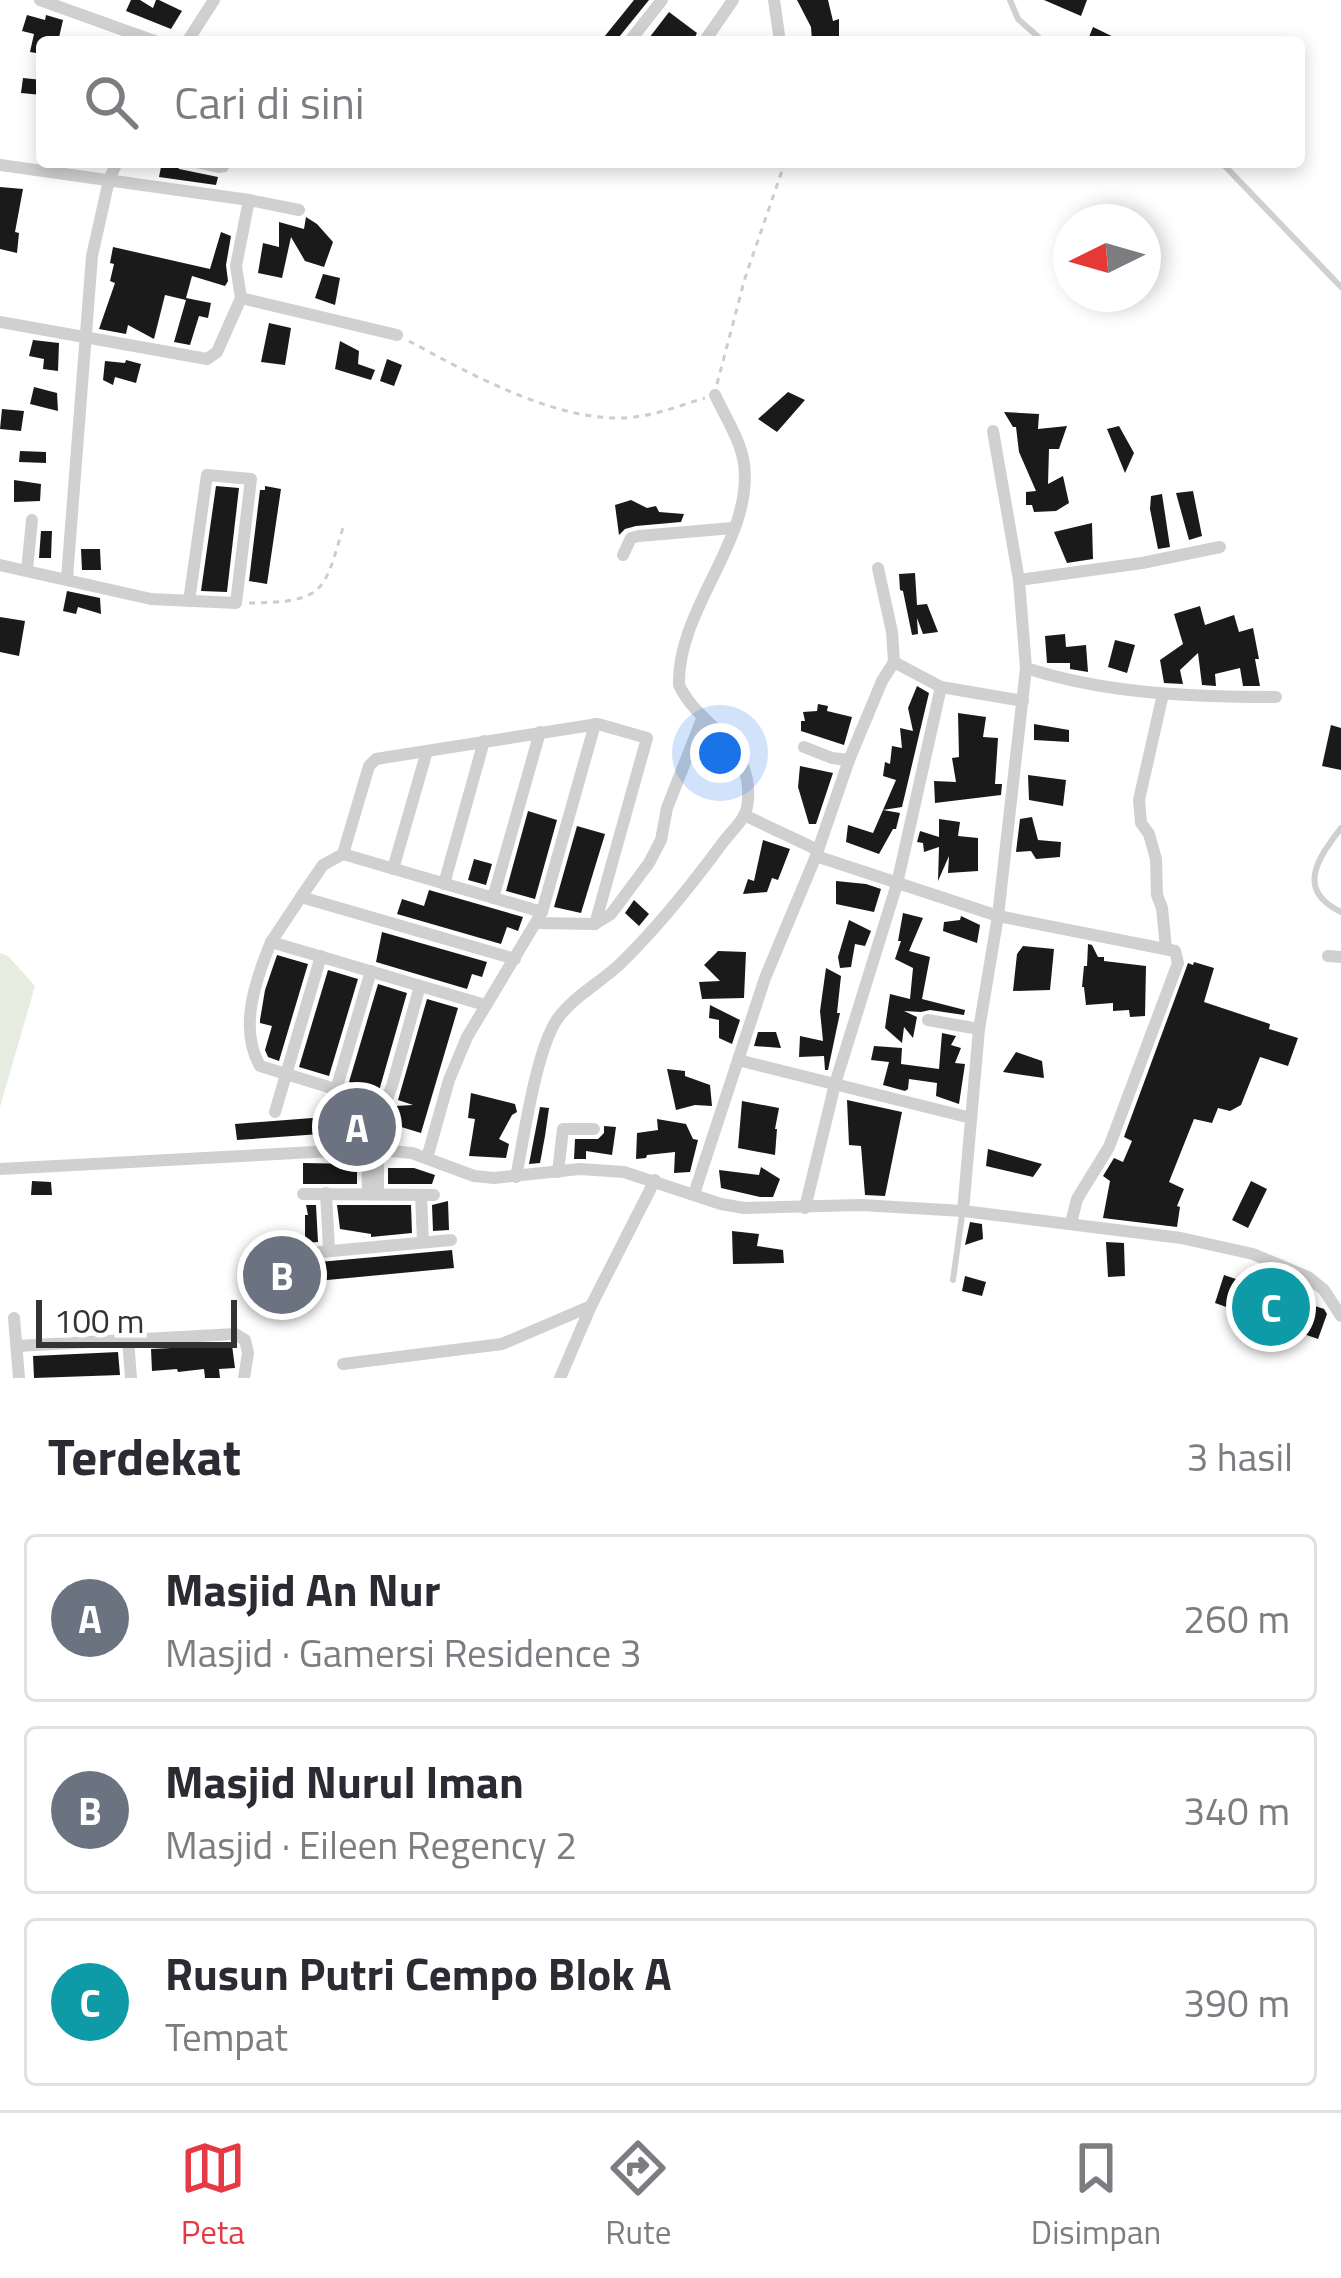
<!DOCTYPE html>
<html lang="id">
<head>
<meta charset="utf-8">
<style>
	body { margin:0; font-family:"Titillium Web",sans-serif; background:#f2f2f3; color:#2b2b33 }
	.compass { position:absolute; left:1053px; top:204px; width:108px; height:108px; border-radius:50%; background:#fff; box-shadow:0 6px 18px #0003; rotate:265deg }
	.scale { position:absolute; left:36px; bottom:30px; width:201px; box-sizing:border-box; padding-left:12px; border:6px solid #333; border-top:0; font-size:33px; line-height:42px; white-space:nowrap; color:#333; -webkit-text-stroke:9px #fff; paint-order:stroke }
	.you { position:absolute; left:720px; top:753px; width:42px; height:42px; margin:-30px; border:9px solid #fff; border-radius:50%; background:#1a73e8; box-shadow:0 0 0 18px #1a73e833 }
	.badge { display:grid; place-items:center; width:78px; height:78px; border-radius:50%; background:#e63946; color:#fff; font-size:39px; font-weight:700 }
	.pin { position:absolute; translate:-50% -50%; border:6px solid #fff; box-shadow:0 3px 12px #0006 }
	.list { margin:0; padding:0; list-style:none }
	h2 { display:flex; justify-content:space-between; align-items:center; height:156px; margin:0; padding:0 48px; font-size:51px }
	h2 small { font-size:39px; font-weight:400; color:#7c7c81 }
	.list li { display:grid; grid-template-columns:78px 1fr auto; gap:36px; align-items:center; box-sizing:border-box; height:168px; margin:0 24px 24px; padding:0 24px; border:3px solid #e1e1e2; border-radius:12px }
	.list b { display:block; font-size:45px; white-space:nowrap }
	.list p { margin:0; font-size:39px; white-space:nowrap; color:#7c7c81 }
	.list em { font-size:39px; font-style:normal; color:#7c7c81 }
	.icon { flex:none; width:66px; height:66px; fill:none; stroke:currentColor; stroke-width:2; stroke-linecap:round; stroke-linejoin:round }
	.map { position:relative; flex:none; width:1341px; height:1378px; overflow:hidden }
	.search { position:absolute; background:#fff; box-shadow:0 6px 18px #0003; left:36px; right:36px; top:36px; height:132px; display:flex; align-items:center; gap:30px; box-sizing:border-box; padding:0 42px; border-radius:12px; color:#7c7c81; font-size:45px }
	.sheet { height:732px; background:#fff }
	nav { display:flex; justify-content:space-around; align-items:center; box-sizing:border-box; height:168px; border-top:3px solid #e1e1e2; background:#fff; font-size:33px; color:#7c7c81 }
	nav a { display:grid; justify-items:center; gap:6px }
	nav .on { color:#e63946 }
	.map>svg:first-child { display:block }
</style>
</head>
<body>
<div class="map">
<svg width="1341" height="1378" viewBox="0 0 1341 1378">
	<rect width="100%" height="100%" fill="#fff"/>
	<path fill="#e6ecdf" d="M0 953 8 956 35 986 0 1107Z"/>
	<g fill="#1a1a1a">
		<path d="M131 0H140L153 8 156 0H159L182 11 171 29 126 11Z"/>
		<path d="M634 0H649L615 42H600Z"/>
		<path d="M797 0H828L833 21 839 19V38L812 41 811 27Z"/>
		<path d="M1044 0H1087L1081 16Z"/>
		<path d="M669 12 697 33 694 39 691 42H646Z"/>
		<path d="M27 15 45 20 46 15 63 20 58 42H42V54L30 52 34 34 22 31Z"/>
		<path d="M1093 27 1124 42H1087Z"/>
		<path d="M23 78 42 80V95L21 93Z"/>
		<path d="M162 162H175L179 169 218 177 216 185 159 177Z"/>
		<path d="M0 187 23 189 15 232 19 233 17 253 0 249Z"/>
		<path d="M306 217 317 224 333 242 324 267 305 261 291 237 282 278 258 273 263 243 279 247V222L304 229Z"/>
		<path d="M221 232 231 236 226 265 228 281 225 286 192 276 186 298 211 303 208 318 199 316 190 345 174 342 186 300 165 295 154 339 128 325 126 334 99 329 115 283 110 281 114 264 110 263 113 247 210 269Z"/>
		<path d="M323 274 340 278 335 305 315 298Z"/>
		<path d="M269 323 291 328 285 365 261 362Z"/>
		<path d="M33 340 59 343 58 371 43 369 44 359 29 356Z"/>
		<path d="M340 341 359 351 358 364 375 370 371 380 335 369Z"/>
		<path d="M387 359 402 365 394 386 380 381Z"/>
		<path d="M126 360 141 364 136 383 115 377 113 385 103 380 105 361 125 363Z"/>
		<path d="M34 387 57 393 58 411 30 404Z"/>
		<path d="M788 392 805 400 777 432 758 419Z"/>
		<path d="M2 409 24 411 21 431 0 429Z"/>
		<path d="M1004 412 1039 414 1038 429 1067 426 1059 449H1049L1048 484 1063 476 1069 503 1056 511 1034 512 1032 505H1026V492L1036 491 1019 452 1016 427H1013Z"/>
		<path d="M1119 426 1134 453 1125 473 1107 429Z"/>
		<path d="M20 451 46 452V463L19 462Z"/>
		<path d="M14 480 41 484 40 501 14 502Z"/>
		<path d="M216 486 239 488 227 592 201 591Z"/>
		<path d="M265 486 281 489 267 584 249 581 260 490H265Z"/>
		<path d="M1193 491 1202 536 1189 540 1176 493Z"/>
		<path d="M1162 494 1170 547 1158 549 1150 509 1151 496Z"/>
		<path d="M631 500 647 508 656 506 659 512 684 514 681 522 636 526 625 529 619 535 615 505Z"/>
		<path d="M1092 523 1093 559 1067 563 1054 532Z"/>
		<path d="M41 531H52L51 558H39Z"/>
		<path d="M81 549H100L101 570H82Z"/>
		<path d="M915 573 917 605 927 604 938 632 923 634 917 618 918 634 912 635 903 591 900 590 899 574Z"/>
		<path d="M67 591 100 598 101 614 78 607 76 614 63 611Z"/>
		<path d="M1200 606 1205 625 1234 615 1239 632 1253 628 1259 659H1255L1260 686H1243L1240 668 1215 674 1216 686 1202 685 1198 653 1180 670 1183 684 1164 683 1160 660 1183 644 1174 614Z"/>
		<path d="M0 617 25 621 19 656 0 652Z"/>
		<path d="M1065 634 1066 647 1086 645 1088 672 1070 669V663H1047L1045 636Z"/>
		<path d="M1115 640 1135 645 1127 673 1108 667Z"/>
		<path d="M917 686 929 693 902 807 883 810 896 780 883 776 885 762 890 764 892 746 902 748 900 728 913 731 908 708Z"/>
		<path d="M818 704 828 706 827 711 852 717 844 745 801 731V721H805L803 712 817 711Z"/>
		<path d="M958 713 986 717 983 737 998 738 995 784H1002L1001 795 935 803 934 781 956 782 952 758 959 757Z"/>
		<path d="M1034 724 1069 730V742L1034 740Z"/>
		<path d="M1331 725 1341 728V770L1322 766Z"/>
		<path d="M800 766 833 773 816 824H809L798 787Z"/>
		<path d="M1028 775 1066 780 1063 806 1029 800Z"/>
		<path d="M883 810 900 813 896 829H893L879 854 846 842 848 825 873 833Z"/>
		<path d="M528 811 557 820 535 899 506 891Z"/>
		<path d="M1032 817 1038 840 1061 842 1060 857 1036 859 1031 851 1016 852 1020 819Z"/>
		<path d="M939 819 960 822 958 836 978 838V871L948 873 949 856 938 881 939 847 924 852 923 843 917 842 920 831 939 837Z"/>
		<path d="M577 826 605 834 581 913 554 907Z"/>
		<path d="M763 840 790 849 778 880 772 878 767 892 743 894 748 879 754 881Z"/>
		<path d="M474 859 492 864 486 885 468 880Z"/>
		<path d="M836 881 866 884 881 889 874 912 836 904Z"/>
		<path d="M429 890 523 917 518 931 507 927 501 944 397 914 402 899 424 906Z"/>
		<path d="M634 900 649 914 639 926 625 913Z"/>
		<path d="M903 913 923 918 909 951 930 957 922 999 965 1010 964 1015 930 1010 921 1012 904 1011 917 1017 913 1038 904 1027 902 1043 885 1028 890 994 910 999 913 968 895 959 901 941H898Z"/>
		<path d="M961 916 980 925 977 943 943 931 944 922 960 920Z"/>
		<path d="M849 920 871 931 865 946 855 944 851 967 840 968 838 957Z"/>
		<path d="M382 932 487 962 482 977 472 974 467 989 376 962Z"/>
		<path d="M1088 944 1092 945 1098 957H1104V961L1146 966 1145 1016 1130 1017 1129 1010 1113 1011V1003L1086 1005 1084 987H1082L1084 966H1087Z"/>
		<path d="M1023 946 1054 949 1050 990 1013 991 1017 954Z"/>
		<path d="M718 951 746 952 744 998 702 999 699 982 720 981 704 965Z"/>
		<path d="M277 955 308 964 279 1061 268 1057 265 1050 272 1026 260 1023V1020L265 990Z"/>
		<path d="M1194 962 1214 968 1204 1002 1270 1024 1269 1029 1298 1038 1288 1066 1260 1057 1241 1105 1230 1111 1218 1108 1212 1123 1194 1119 1169 1182 1184 1189 1177 1206 1180 1207 1177 1227 1103 1218 1110 1181 1103 1176 1114 1158 1123 1162 1132 1141 1124 1137 1125 1134 1188 963 1193 965Z"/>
		<path d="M826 968 841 976 837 1013H840L828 1070H825L824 1056 799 1057 800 1036 823 1041 820 1011Z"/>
		<path d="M328 970 358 979 329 1076 299 1067Z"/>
		<path d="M378 984 407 993 379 1091 349 1082Z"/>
		<path d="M427 999 458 1008 421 1133 388 1123 395 1106 413 1105 398 1100Z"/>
		<path d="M710 1005 740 1020 732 1044 719 1038V1020L709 1018Z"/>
		<path d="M758 1032H776L781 1048 754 1046Z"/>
		<path d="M942 1033 956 1036 951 1045 961 1048 955 1063 965 1064 959 1104 936 1096 937 1083 909 1079 908 1089 905 1091 883 1085 889 1062 871 1060 874 1046 902 1048 901 1064 939 1069Z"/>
		<path d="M1016 1052 1042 1061 1044 1078 1003 1072Z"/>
		<path d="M667 1069 685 1071V1076L710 1085 712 1106 695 1105 676 1110Z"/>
		<path d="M471 1093 515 1104 517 1112 512 1115 499 1139 509 1144 506 1158 469 1156 475 1119 468 1118Z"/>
		<path d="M847 1100 902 1112 885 1196 865 1195 861 1146 849 1145Z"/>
		<path d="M742 1101 779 1108 775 1129H777L775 1155 738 1148Z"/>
		<path d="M540 1107 549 1108 545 1136 540 1163 529 1164Z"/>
		<path d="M364 1109V1134L348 1135V1132L237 1140 235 1124 351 1115V1110Z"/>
		<path d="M657 1119 686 1124 693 1139 698 1140 690 1172 674 1173 675 1152 647 1155 646 1158 636 1159 637 1133 658 1130Z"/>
		<path d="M604 1126 616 1127 612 1155 586 1151V1159H574L575 1139H598L604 1133Z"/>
		<path d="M988 1149 1042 1164 1033 1177 986 1166Z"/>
		<path d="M303 1163 357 1164V1184H303Z"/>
		<path d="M761 1167 780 1179 773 1197H760L721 1188 719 1170 759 1175Z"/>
		<path d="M388 1168H414L435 1175 432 1184H388Z"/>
		<path d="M32 1181 51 1182 52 1195H31Z"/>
		<path d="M1251 1181 1267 1189 1248 1228 1232 1220Z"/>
		<path d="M448 1201 449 1230 433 1231 432 1205Z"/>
		<path d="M306 1205H316L318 1242 305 1243V1215H308Z"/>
		<path d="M337 1205H411L412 1233 371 1237V1234L340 1229Z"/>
		<path d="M970 1222 982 1224 983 1239 965 1245Z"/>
		<path d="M732 1231 759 1234 757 1246 783 1250 784 1263 733 1264Z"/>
		<path d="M1106 1242 1124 1243 1125 1276 1108 1277Z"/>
		<path d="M452 1250 454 1268 285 1284 272 1280 276 1265 298 1272 297 1264Z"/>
		<path d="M1224 1275 1324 1309 1327 1314 1318 1339 1215 1303Z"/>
		<path d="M965 1276 986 1282 982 1296 962 1291Z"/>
		<path d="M232 1345 235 1368 219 1369 220 1378H205L204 1369 178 1372 177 1369 152 1371 151 1349Z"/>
		<path d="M118 1352 120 1375 34 1378 33 1356Z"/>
	</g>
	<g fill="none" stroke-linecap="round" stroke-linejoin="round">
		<g stroke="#cdcdcd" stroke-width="3" stroke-dasharray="6 6" stroke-linecap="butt">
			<path d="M409 341C472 375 568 429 641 416 662 413 684 404 705 398"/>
			<path d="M717 384 745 278 785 162"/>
			<path d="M249 603C325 602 324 593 344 524"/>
		</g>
		<g stroke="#d0d0d0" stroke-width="6">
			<path d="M1010 0 1018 19 1044 42"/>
			<path d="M182 162 219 170 225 169 229 162"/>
			<path d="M1221 162 1341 287"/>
			<path d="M1341 828C1318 858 1295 890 1341 912"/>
			<path d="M953 1280 962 1215"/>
		</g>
		<g stroke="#d0d0d0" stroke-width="12">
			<path d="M40 0 157 42"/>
			<path d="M774 0 780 42"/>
			<path d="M187 42 214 0"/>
			<path d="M629 42 662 0"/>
			<path d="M704 42 733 0"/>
			<path d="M0 165 249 200 236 266 241 298 217 352 207 359 0 322"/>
			<path d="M249 200 299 210"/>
			<path d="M241 298 397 335"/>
			<path d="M623 555 631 538 639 536 733 528"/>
			<path d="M0 565 151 599 236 603 251 479 207 475 189 601"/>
			<path d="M878 568 892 632 894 662"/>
			<path d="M27 570 32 520"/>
			<path d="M67 578 92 256 109 180 117 162"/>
			<path d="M1019 580 1142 563 1220 547"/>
			<path d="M1026 668C1107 694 1191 697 1276 697"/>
			<path d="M1163 694 1139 800 1141 823 1149 834 1156 859 1157 895 1162 908 1166 948"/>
			<path d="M804 747 832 758 849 760"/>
			<path d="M744 815 818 850"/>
			<path d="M343 854 369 766 376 759 598 724 647 738 595 924"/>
			<path d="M816 856 998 916 1175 951 1178 963 1109 1147 1077 1199 1071 1223"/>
			<path d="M393 869 427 751"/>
			<path d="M444 884 484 741"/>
			<path d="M301 897 323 865 343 854 542 912"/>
			<path d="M493 898 540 732"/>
			<path d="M537 923 595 924 611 914 649 863 661 840 667 808 702 719"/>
			<path d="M271 942 301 897 515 959"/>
			<path d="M1328 956 1341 957"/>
			<path d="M928 1020 979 1029"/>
			<path d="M738 1060 971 1118"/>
			<path d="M336 1090 371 971"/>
			<path d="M384 1104 260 1066C238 1028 256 979 271 942L485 1005"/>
			<path d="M275 1112 321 956"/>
			<path d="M367 1149 368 1194"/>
			<path d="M376 1149 378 1121 392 1086 420 986"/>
			<path d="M378 1149V1194"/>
			<path d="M427 1158 449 1080 467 1037 542 912 595 724"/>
			<path d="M0 1169 370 1149 412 1153 474 1176 494 1178 580 1169 624 1172 721 1204 744 1208 861 1205 963 1211 1181 1238 1253 1254 1308 1277 1324 1290 1341 1316"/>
			<path d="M558 1172 563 1129H594"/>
			<path d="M516 1177C524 1137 536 1049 558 1018 574 996 600 983 620 964 658 927 690 887 721 845 728 835 738 826 744 816 749 806 749 790 747 780 740 737 696 722 679 685 677 608 754 539 744 464 741 441 725 416 715 395"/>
			<path d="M326 1193 329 1250"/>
			<path d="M303 1194 434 1195"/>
			<path d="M694 1194 765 978 816 856 849 760 882 681 894 662 941 687 1023 701"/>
			<path d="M421 1195 423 1242"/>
			<path d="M805 1208 835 1084 897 884 941 687"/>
			<path d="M963 1211 979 1029 998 916 1026 668 1019 580 993 431"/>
			<path d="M299 1254 451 1240"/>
			<path d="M14 1318 19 1378"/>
			<path d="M128 1339 131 1378"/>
			<path d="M17 1346 235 1334 245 1340 248 1353 244 1378"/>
			<path d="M343 1364 502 1344 591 1306"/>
			<path d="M560 1378 591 1306 655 1180"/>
		</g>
	</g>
</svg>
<svg class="compass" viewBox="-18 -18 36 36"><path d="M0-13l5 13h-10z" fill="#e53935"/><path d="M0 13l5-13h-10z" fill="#7c7c81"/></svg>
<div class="scale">100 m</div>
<div class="you"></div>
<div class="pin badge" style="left:357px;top:1127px;background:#6b7280">A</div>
<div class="pin badge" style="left:282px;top:1275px;background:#6b7280">B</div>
<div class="pin badge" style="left:1271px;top:1307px;background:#0f9aa8">C</div>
<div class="search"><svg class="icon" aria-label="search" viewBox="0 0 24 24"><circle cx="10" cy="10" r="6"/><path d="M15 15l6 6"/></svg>Cari di sini</div>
</div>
<section class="sheet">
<h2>Terdekat<small>3 hasil</small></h2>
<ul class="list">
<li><span class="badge" style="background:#6b7280">A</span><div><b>Masjid An Nur</b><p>Masjid · Gamersi Residence 3</p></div><em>260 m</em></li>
<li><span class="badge" style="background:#6b7280">B</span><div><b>Masjid Nurul Iman</b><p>Masjid · Eileen Regency 2</p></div><em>340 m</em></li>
<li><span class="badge" style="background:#0f9aa8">C</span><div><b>Rusun Putri Cempo Blok A</b><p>Tempat</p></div><em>390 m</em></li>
</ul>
</section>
<nav>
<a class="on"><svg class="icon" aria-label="map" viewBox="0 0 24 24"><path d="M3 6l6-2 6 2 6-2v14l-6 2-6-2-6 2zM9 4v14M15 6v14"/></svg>Peta</a>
<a><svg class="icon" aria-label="directions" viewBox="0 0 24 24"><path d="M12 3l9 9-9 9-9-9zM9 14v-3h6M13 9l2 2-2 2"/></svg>Rute</a>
<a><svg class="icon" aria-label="saved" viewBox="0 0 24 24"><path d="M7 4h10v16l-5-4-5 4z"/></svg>Disimpan</a>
</nav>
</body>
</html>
